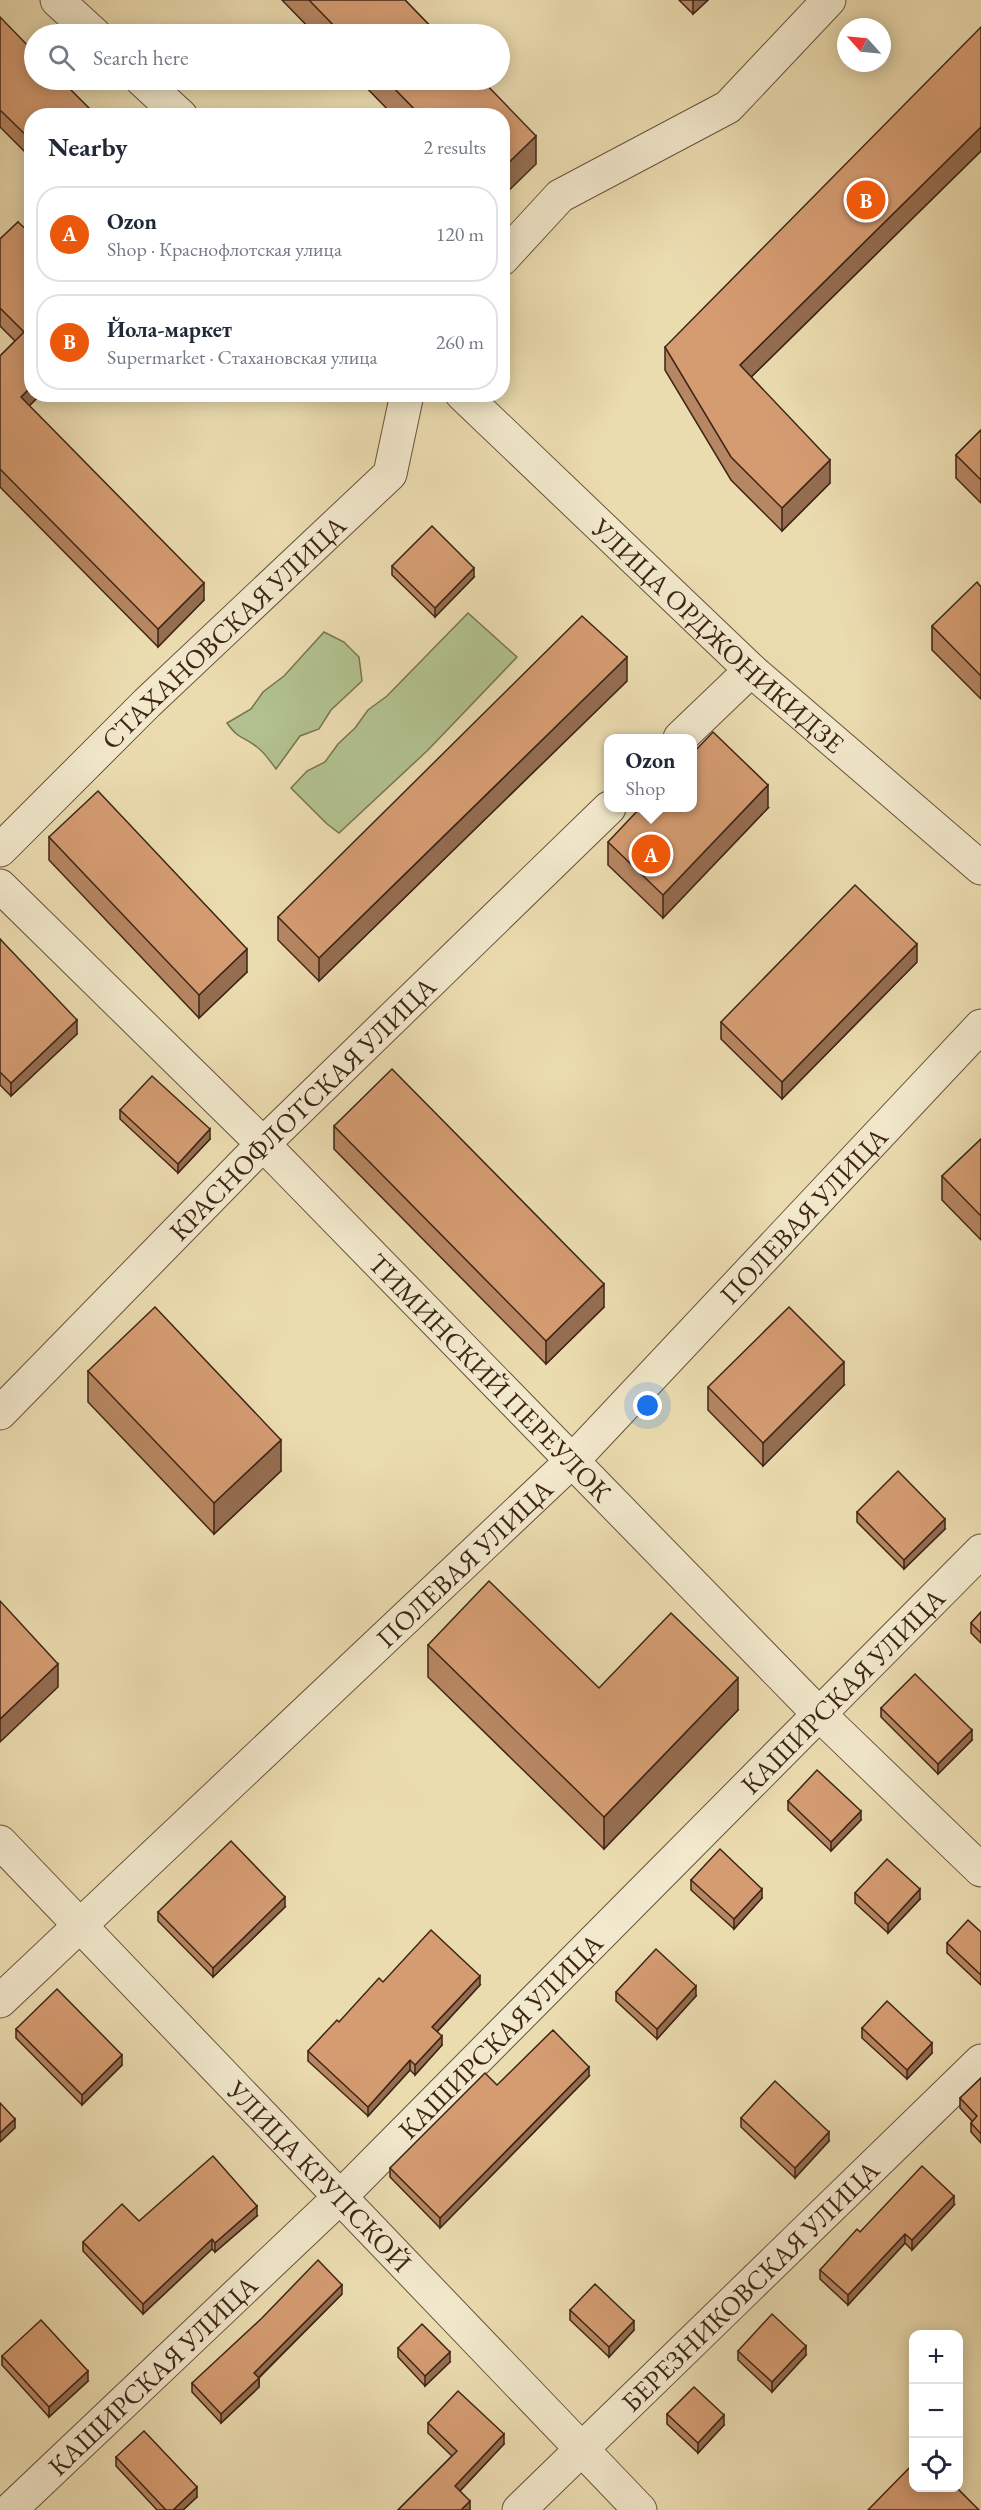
<!DOCTYPE html>
<html lang="en">
<head>
<meta charset="utf-8">
<style>
	body { margin:0; font-family:"EB Garamond",serif; background:#f2f2f3; color:#1f2937 }
	.controls { position:absolute; right:18px; bottom:18px; display:grid; overflow:hidden; border-radius:12px; box-shadow:0 3px 15px #0003 }
	.controls button { width:54px; height:54px; display:grid; place-items:center; padding:0; border:0; border-bottom:2px solid #e0e1e3; background:#fff; color:#1f2937; font:30px sans-serif }
	.compass { position:absolute; left:837px; top:18px; width:54px; height:54px; border-radius:50%; background:#fff; box-shadow:0 3px 15px #0003; rotate:297deg }
	.you { position:absolute; left:648px; top:1406px; width:21px; height:21px; margin:-15px; border:4px solid #fff; border-radius:50%; background:#1a73e8; box-shadow:0 0 0 9px #1a73e833 }
	.badge { display:grid; place-items:center; width:39px; height:39px; border-radius:50%; background:#ea580c; color:#fff; font-size:20px; font-weight:700 }
	.pin { position:absolute; translate:-50% -50%; border:3px solid #fff; box-shadow:0 2px 6px #0006 }
	.popup { position:absolute; left:604px; top:734px; width:93px; height:78px; box-sizing:border-box; display:grid; place-content:center; border-radius:12px; background:#fff; filter:drop-shadow(0 2px 4px #0005); font-size:20px; white-space:nowrap; color:#747a83 }
	.popup b { font-size:22px; color:#1f2937 }
	.popup::after { content:''; position:absolute; left:50%; top:100%; margin-left:-12px; border:12px solid transparent; border-top-color:#fff }
	.list { margin:0; padding:0; list-style:none }
	h2 { display:flex; justify-content:space-between; align-items:center; height:78px; margin:0; padding:0 24px; font-size:26px }
	h2 small { font-size:20px; font-weight:400; color:#747a83 }
	.list li { display:grid; grid-template-columns:39px 1fr auto; gap:18px; align-items:center; box-sizing:border-box; height:96px; margin:0 12px 12px; padding:0 12px; border:2px solid #e0e1e3; border-radius:24px }
	.list b { display:block; font-size:22px; white-space:nowrap }
	.list p { margin:0; font-size:20px; white-space:nowrap; color:#747a83 }
	.list em { font-size:20px; font-style:normal; color:#747a83 }
	.icon { flex:none; width:33px; height:33px; fill:none; stroke:currentColor; stroke-width:2; stroke-linecap:round; stroke-linejoin:round }
	.map { position:relative; flex:none; width:981px; height:2510px; overflow:hidden }
	.search { position:absolute; background:#fff; box-shadow:0 3px 15px #0003; left:24px; top:24px; width:486px; height:66px; display:flex; align-items:center; gap:15px; box-sizing:border-box; padding:0 21px; border-radius:33px; color:#747a83; font-size:22px }
	.panel { position:absolute; background:#fff; box-shadow:0 3px 15px #0003; left:24px; top:108px; width:486px; height:294px; border-radius:24px }
	.map>svg:first-child { display:block }
</style>
</head>
<body>
<div class="map">
<svg width="981" height="2510" viewBox="0 0 981 2510">
	<rect width="100%" height="100%" fill="#ebdcb0"/>
	<filter id="stains"><feTurbulence type="fractalNoise" baseFrequency=".00333" numOctaves="4"/><feColorMatrix values="0 0 0 0 .2 0 0 0 0 .09 0 0 0 0 .02 0 0 0 .5 -.17"/></filter>
	<radialGradient id="worn" r=".72"><stop offset=".6" stop-color="#630" stop-opacity="0"/><stop offset="1" stop-color="#630" stop-opacity=".3"/></radialGradient>
	<g fill="#b2c290" stroke="#787453" stroke-width="1.5">
		<path d="M468 613 517 657 428 750 339 833 327 824 291 788 307 771 325 762 338 744 355 728 368 710 387 696Z"/>
		<path d="M324 632 344 642 359 657 362 681 331 710 319 729 300 736 276 769C270 761 265 753 257 747 243 736 239 740 227 723L251 709 263 692 284 676Z"/>
	</g>
	<g fill="none" stroke-linecap="round" stroke-linejoin="round">
		<g stroke="#69533c" stroke-width="35">
			<g id="minor">
				<path d="M57 0 94 34"/>
				<path d="M142 80 181 116"/>
				<path d="M502 259 560 196 728 107 829 0"/>
				<path id="s1" d="M462 394 751 670 981 868"/>
				<path d="M680 738 751 670"/>
				<path id="s2" d="M0 850 147 703 390 474 407 394"/>
				<path id="s3" d="M0 886 263 1144 820 1715 981 1870"/>
				<path id="s4" d="M0 1413 263 1144 609 808"/>
				<path id="s5" d="M0 1842 640 2510"/>
				<path id="s6" d="M0 2001 573 1460 981 1026"/>
				<path id="s7" d="M10 2510 340 2197 981 1551"/>
				<path id="s8" d="M519 2510 981 2061"/>
			</g>
		</g>
		<use href="#minor" stroke="#f2e8cc" stroke-width="33"/>
	</g>
	<g fill="#b78662" stroke="#3e2516" stroke-width="1.5">
		<path d="M282 0H405L438 34H315Z"/>
		<path d="M679 0H708L693 14Z"/>
		<path d="M0 17 32 116V159L0 127Z"/>
		<path d="M359 80H482L536 164 502 116H394Z"/>
		<path d="M981 151 751 377 830 483 782 531 731 480 665 370V347Z"/>
		<path d="M18 222 32 394H41L29 406 204 600 158 647 0 487V356L15 341 0 326V239Z"/>
		<path d="M981 430V503L956 478V455Z"/>
		<path d="M392 566 474 577 435 617 392 575Z"/>
		<path d="M981 587V699L932 650V626Z"/>
		<path d="M627 681 319 981 278 940V917Z"/>
		<path d="M768 808 663 918 608 865V842Z"/>
		<path d="M49 837 247 972 199 1018 49 860Z"/>
		<path d="M0 939 77 1034 11 1096 0 1085Z"/>
		<path d="M917 962 782 1099 721 1039V1022Z"/>
		<path d="M120 1110 210 1139 178 1173 120 1119Z"/>
		<path d="M334 1126 604 1307 546 1364 334 1149Z"/>
		<path d="M981 1139V1240L942 1200V1176Z"/>
		<path d="M88 1371 281 1471 214 1534 88 1402Z"/>
		<path d="M844 1385 763 1466 708 1410V1387Z"/>
		<path d="M857 1512 945 1529 904 1569 857 1522Z"/>
		<path d="M981 1612V1643L971 1633V1623Z"/>
		<path d="M428 1645 599 1688 738 1710 604 1849 428 1677Z"/>
		<path d="M881 1708 972 1740 938 1774 881 1717Z"/>
		<path d="M788 1801 861 1820 831 1851 788 1810Z"/>
		<path d="M691 1880 762 1898 734 1929 691 1890Z"/>
		<path d="M855 1893 920 1899 888 1933 855 1903Z"/>
		<path d="M285 1907 213 1977 158 1921V1912Z"/>
		<path d="M981 1932V1985L947 1953V1943Z"/>
		<path d="M383 1982 480 1985 437 2032 442 2045 415 2075 410 2070 368 2116 308 2061V2051Z"/>
		<path d="M616 1992 696 1996 657 2039 616 2001Z"/>
		<path d="M862 2028 932 2053 907 2079 862 2038Z"/>
		<path d="M16 2029 122 2065 82 2105 16 2038Z"/>
		<path d="M589 2076 440 2228 390 2177V2168L497 2085Z"/>
		<path d="M981 2078V2143L971 2132V2123L972 2121 960 2108V2098Z"/>
		<path d="M741 2118 829 2141 795 2178 741 2127Z"/>
		<path d="M954 2205 912 2250 905 2243 848 2305 820 2279V2270L860 2232Z"/>
		<path d="M257 2216 215 2252 212 2249 143 2314 83 2251V2242L139 2221Z"/>
		<path d="M342 2294 259 2378V2387L221 2423 192 2392V2383Z"/>
		<path d="M570 2310 634 2330 609 2357 570 2320Z"/>
		<path d="M398 2348 450 2362 425 2386 398 2357Z"/>
		<path d="M738 2351 806 2355 772 2392 738 2360Z"/>
		<path d="M2 2356 88 2381 49 2417 2 2365Z"/>
		<path d="M667 2414 724 2425 698 2453 667 2424Z"/>
		<path d="M428 2423 504 2444 460 2491 470 2510H398L452 2456 428 2433Z"/>
		<path d="M116 2457 197 2497 183 2510H157L116 2466Z"/>
	</g>
	<g fill="#956d50" stroke="#3e2516" stroke-width="1.5">
		<path d="M693 0H708L693 14Z"/>
		<path d="M981 127V151L740 388V365Z"/>
		<path d="M536 136V164L502 197V169Z"/>
		<path d="M32 386V394H41L21 414V397Z"/>
		<path d="M830 460V483L782 531V508Z"/>
		<path d="M474 568V577L435 617V608Z"/>
		<path d="M204 583V600L158 647V629Z"/>
		<path d="M627 657V681L319 981V958Z"/>
		<path d="M768 785V808L663 918V895Z"/>
		<path d="M917 944V962L782 1099V1082Z"/>
		<path d="M247 949V972L199 1018V995Z"/>
		<path d="M77 1020V1034L11 1096V1083Z"/>
		<path d="M210 1129V1139L178 1173V1164Z"/>
		<path d="M604 1284V1307L546 1364V1341Z"/>
		<path d="M844 1362V1385L763 1466V1443Z"/>
		<path d="M281 1440V1471L214 1534V1503Z"/>
		<path d="M945 1519V1529L904 1569V1560Z"/>
		<path d="M58 1664V1687L0 1742V1719Z"/>
		<path d="M738 1678V1710L604 1849V1817Z"/>
		<path d="M972 1730V1740L938 1774V1764Z"/>
		<path d="M861 1811V1820L831 1851V1842Z"/>
		<path d="M762 1889V1898L734 1929V1919Z"/>
		<path d="M920 1889V1899L888 1933V1924Z"/>
		<path d="M285 1897V1907L213 1977V1968Z"/>
		<path d="M480 1976V1985L432 2037V2027Z"/>
		<path d="M696 1986V1996L657 2039V2029Z"/>
		<path d="M442 2036V2045L415 2075V2065Z"/>
		<path d="M932 2043V2053L907 2079V2070Z"/>
		<path d="M122 2055V2065L82 2105V2095Z"/>
		<path d="M410 2060V2070L368 2116V2107Z"/>
		<path d="M589 2067V2076L440 2228V2218Z"/>
		<path d="M15 2119V2128L0 2142V2133Z"/>
		<path d="M829 2132V2141L795 2178V2168Z"/>
		<path d="M954 2196V2205L912 2250V2240Z"/>
		<path d="M257 2206V2216L215 2252V2243Z"/>
		<path d="M905 2234V2243L848 2305V2295Z"/>
		<path d="M212 2239V2249L143 2314V2304Z"/>
		<path d="M342 2285V2294L255 2381 259 2378V2387L221 2423V2414L254 2373Z"/>
		<path d="M634 2321V2330L609 2357V2347Z"/>
		<path d="M806 2346V2355L772 2392V2382Z"/>
		<path d="M450 2352V2362L425 2386V2376Z"/>
		<path d="M88 2371V2381L49 2417V2407Z"/>
		<path d="M724 2415V2425L698 2453V2443Z"/>
		<path d="M504 2434V2444L455 2496V2486Z"/>
		<path d="M197 2487V2497L183 2510H173Z"/>
		<path d="M470 2501V2510H461Z"/>
	</g>
	<g fill="#d59c72" stroke="#3e2516" stroke-width="1.5">
		<path d="M309 0H405L438 34H342Z"/>
		<path d="M0 17 34 52V80H61L97 116H32V141L0 110Z"/>
		<path d="M981 27V127L740 365 830 460 782 508 731 457 665 347Z"/>
		<path d="M386 80H482L536 136 502 169V116H421Z"/>
		<path d="M18 222 32 235V386L21 397 204 583 158 629 0 469V356L24 332 0 308V239Z"/>
		<path d="M981 430V480L956 455Z"/>
		<path d="M432 526 474 568 435 608 392 566Z"/>
		<path d="M977 582 981 587V676L932 626Z"/>
		<path d="M582 616 627 657 319 958 278 917Z"/>
		<path d="M713 732 768 785 663 895 608 842 641 807H693V753Z"/>
		<path d="M98 791 247 949 199 995 49 837Z"/>
		<path d="M855 885 917 944 782 1082 721 1022Z"/>
		<path d="M0 939 77 1020 11 1083 0 1072Z"/>
		<path d="M392 1069 604 1284 546 1341 334 1126Z"/>
		<path d="M152 1076 210 1129 178 1164 120 1110Z"/>
		<path d="M981 1139V1216L942 1176Z"/>
		<path d="M155 1307 281 1440 214 1503 88 1371Z"/>
		<path d="M789 1307 844 1362 763 1443 708 1387Z"/>
		<path d="M898 1471 945 1519 904 1560 857 1512Z"/>
		<path d="M489 1581 599 1688 671 1613 738 1678 604 1817 428 1645Z"/>
		<path d="M0 1601 58 1664 0 1719Z"/>
		<path d="M981 1612V1633L971 1623Z"/>
		<path d="M915 1674 972 1730 938 1764 881 1708Z"/>
		<path d="M817 1770 861 1811 831 1842 788 1801Z"/>
		<path d="M231 1841 285 1897 213 1968 158 1912Z"/>
		<path d="M720 1849 762 1889 734 1919 691 1880Z"/>
		<path d="M887 1859 920 1889 888 1924 855 1893Z"/>
		<path d="M968 1920 981 1932V1975L947 1943Z"/>
		<path d="M431 1930 480 1976 432 2027 442 2036 415 2065 410 2060 368 2107 308 2051 337 2020 339 2022 379 1978 383 1982Z"/>
		<path d="M656 1949 696 1986 657 2029 616 1992Z"/>
		<path d="M57 1989 122 2055 82 2095 16 2029Z"/>
		<path d="M887 2001 932 2043 907 2070 862 2028Z"/>
		<path d="M553 2030 589 2067 440 2218 390 2168 485 2073 497 2085Z"/>
		<path d="M981 2078V2134L971 2123 977 2116 960 2098Z"/>
		<path d="M775 2081 829 2132 795 2168 741 2118Z"/>
		<path d="M0 2103 15 2119 0 2133Z"/>
		<path d="M213 2156 257 2206 215 2243 212 2239 143 2304 83 2242 122 2204 139 2221Z"/>
		<path d="M922 2166 954 2196 912 2240 905 2234 848 2295 820 2270 857 2229 860 2232Z"/>
		<path d="M318 2260 342 2285 254 2373 259 2378 221 2414 192 2383 262 2318Z"/>
		<path d="M595 2284 634 2321 609 2347 570 2310Z"/>
		<path d="M772 2314 806 2346 772 2382 738 2351Z"/>
		<path d="M41 2320 88 2371 49 2407 2 2356Z"/>
		<path d="M422 2324 450 2352 425 2376 398 2348Z"/>
		<path d="M694 2387 724 2415 698 2443 667 2414Z"/>
		<path d="M458 2391 504 2434 455 2486 470 2501 461 2510H398L457 2451 428 2423Z"/>
		<path d="M144 2431 197 2487 173 2510H166L116 2457Z"/>
		<path d="M914 2463V2487H956L979 2510H868Z"/>
	</g>
	<g text-anchor="middle" dominant-baseline="central" stroke-width="4.5" stroke-linejoin="round" paint-order="stroke">
		<g font-size="27" fill="#3e2516" stroke="#f2e8cc">
			<text stroke="none"><textPath href="#s2" startOffset="312">СТАХАНОВСКАЯ УЛИЦА</textPath></text>
			<text stroke="none"><textPath href="#s1" startOffset="352">УЛИЦА ОРДЖОНИКИДЗЕ</textPath></text>
			<text stroke="none"><textPath href="#s4" startOffset="429">КРАСНОФЛОТСКАЯ УЛИЦА</textPath></text>
			<text stroke="none"><textPath href="#s6" startOffset="1124">ПОЛЕВАЯ УЛИЦА</textPath></text>
			<text stroke="none"><textPath href="#s3" startOffset="694">ТИМИНСКИЙ ПЕРЕУЛОК</textPath></text>
			<text stroke="none"><textPath href="#s6" startOffset="638">ПОЛЕВАЯ УЛИЦА</textPath></text>
			<text stroke="none"><textPath href="#s7" startOffset="1168">КАШИРСКАЯ УЛИЦА</textPath></text>
			<text stroke="none"><textPath href="#s7" startOffset="682">КАШИРСКАЯ УЛИЦА</textPath></text>
			<text stroke="none"><textPath href="#s5" startOffset="462">УЛИЦА КРУПСКОЙ</textPath></text>
			<text stroke="none"><textPath href="#s8" startOffset="322">БЕРЕЗНИКОВСКАЯ УЛИЦА</textPath></text>
			<text stroke="none"><textPath href="#s7" startOffset="196">КАШИРСКАЯ УЛИЦА</textPath></text>
		</g>
	</g>
	<rect width="100%" height="100%" filter="url(#stains)"/>
	<rect width="100%" height="100%" fill="url(#worn)"/>
</svg>
<div class="controls">
<button>+</button>
<button>−</button>
<button><svg class="icon" aria-label="locate" viewBox="0 0 24 24"><circle cx="12" cy="12" r="6"/><path d="M12 2v4M12 18v4M2 12h4M18 12h4"/></svg></button>
</div>
<svg class="compass" viewBox="-18 -18 36 36"><path d="M0-13l5 13h-10z" fill="#e53935"/><path d="M0 13l5-13h-10z" fill="#747a83"/></svg>
<div class="you"></div>
<div class="pin badge" style="left:651px;top:854px">A</div>
<div class="popup"><b>Ozon</b>Shop</div>
<div class="pin badge" style="left:866px;top:200px">B</div>
<div class="search"><svg class="icon" aria-label="search" viewBox="0 0 24 24"><circle cx="10" cy="10" r="6"/><path d="M15 15l6 6"/></svg>Search here</div>
<section class="panel">
<h2>Nearby<small>2 results</small></h2>
<ul class="list">
<li><span class="badge">A</span><div><b>Ozon</b><p>Shop · Краснофлотская улица</p></div><em>120 m</em></li>
<li><span class="badge">B</span><div><b>Йола-маркет</b><p>Supermarket · Стахановская улица</p></div><em>260 m</em></li>
</ul>
</section>
</div>
</body>
</html>
